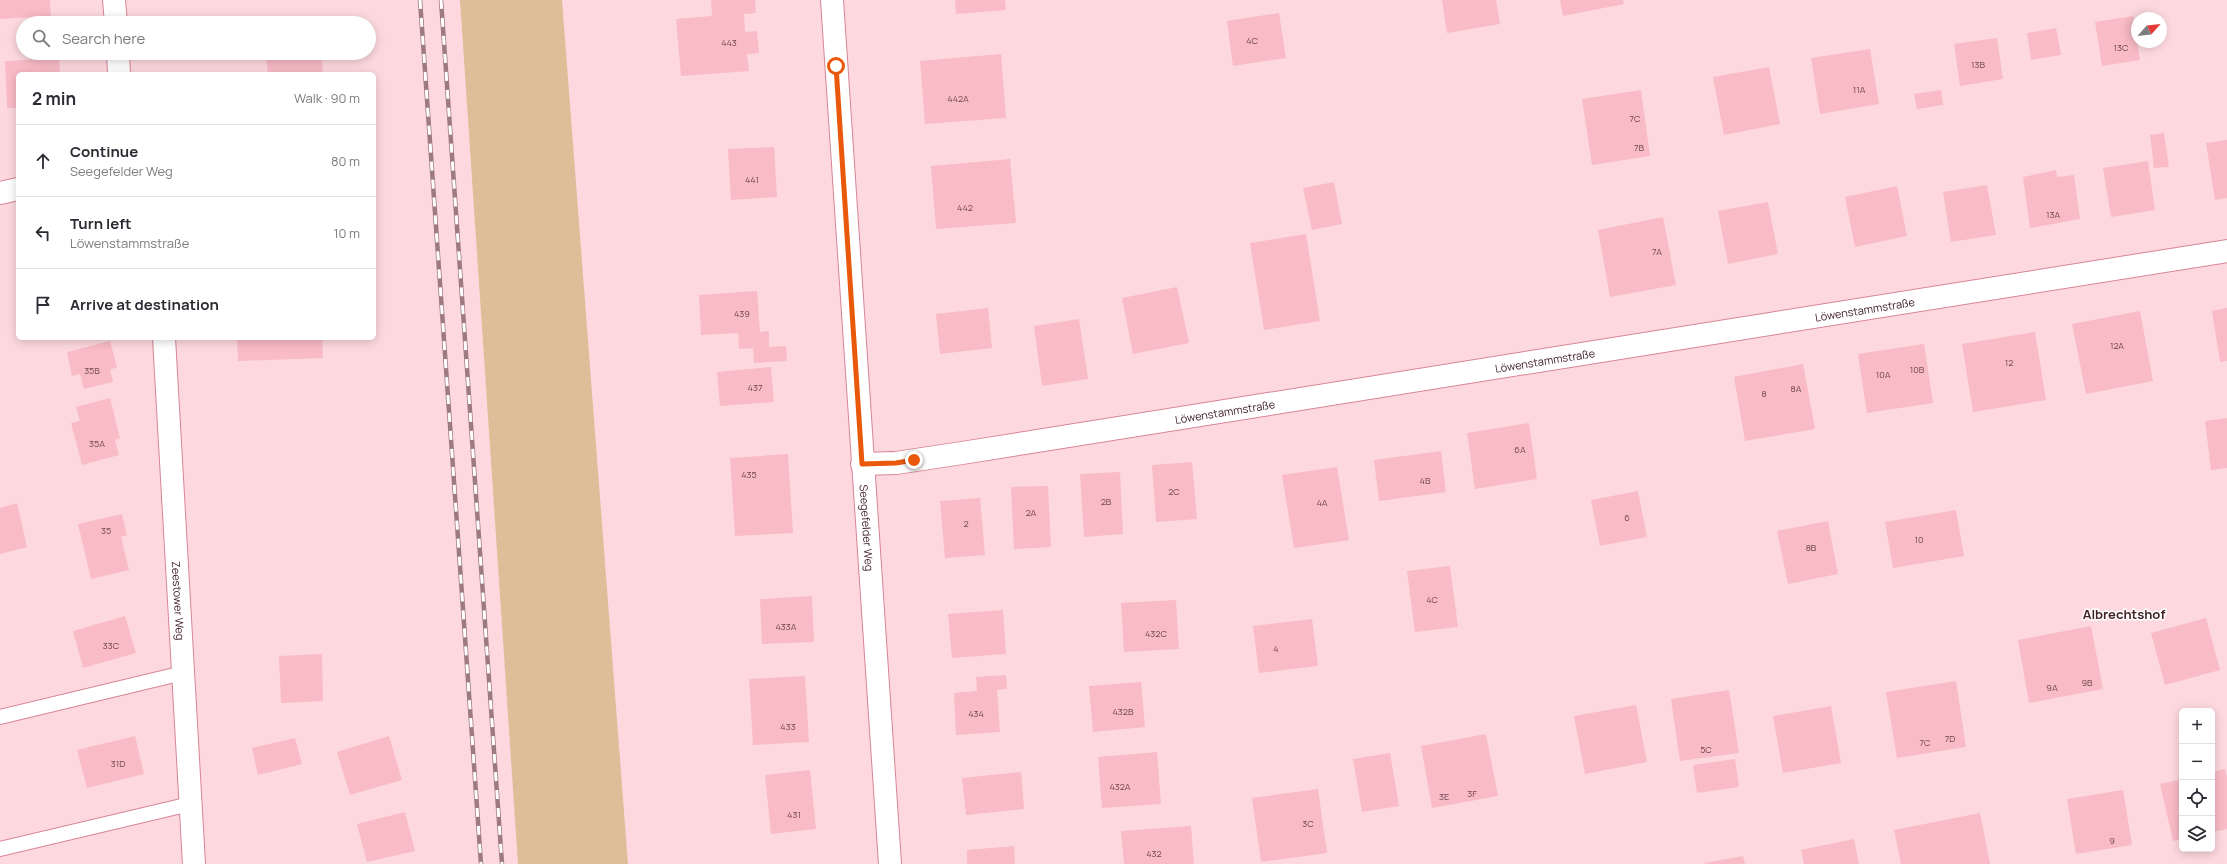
<!DOCTYPE html>
<html lang="en">
<head>
<meta charset="utf-8">
<style>
	body { margin:0; font-family:Manrope,sans-serif; background:#f2f2f3; color:#2b2b33 }
	.controls { position:absolute; right:12px; bottom:12px; display:grid; overflow:hidden; border-radius:6px; box-shadow:0 2px 10px #0003 }
	.controls button { width:36px; height:36px; display:grid; place-items:center; padding:0; border:0; border-bottom:1px solid #e1e1e2; background:#fff; color:#2b2b33; font:20px sans-serif }
	.compass { position:absolute; left:2131px; top:12px; width:36px; height:36px; border-radius:50%; background:#fff; box-shadow:0 2px 10px #0003; rotate:63deg }
	.stop { position:absolute; width:12px; height:12px; margin:-9px; border:3px solid #ea580c; border-radius:50%; background:#fff }
	.stop.end { background:#ea580c; border-color:#fff; box-shadow:0 1px 4px #0008 }
	.list { margin:0; padding:0; list-style:none }
	h2 { display:flex; justify-content:space-between; align-items:center; height:52px; margin:0; padding:0 16px; font-size:17px }
	h2 small { font-size:13px; font-weight:400; color:#7c7c81 }
	.list li { display:grid; grid-template-columns:26px 1fr auto; gap:12px; align-items:center; box-sizing:border-box; height:72px; padding:0 16px; border-top:1px solid #e1e1e2 }
	.list b { display:block; font-size:15px; white-space:nowrap }
	.list p { margin:0; font-size:13px; white-space:nowrap; color:#7c7c81 }
	.list em { font-size:13px; font-style:normal; color:#7c7c81 }
	.icon { flex:none; width:22px; height:22px; fill:none; stroke:currentColor; stroke-width:2; stroke-linecap:round; stroke-linejoin:round }
	.map { position:relative; flex:none; width:2227px; height:864px; overflow:hidden }
	.search { position:absolute; background:#fff; box-shadow:0 2px 10px #0003; left:16px; top:16px; width:360px; height:44px; display:flex; align-items:center; gap:10px; box-sizing:border-box; padding:0 14px; border-radius:22px; color:#7c7c81; font-size:15px }
	.panel { position:absolute; background:#fff; box-shadow:0 2px 10px #0003; left:16px; top:72px; width:360px; height:268px; border-radius:6px }
	.map>svg:first-child { display:block }
</style>
</head>
<body>
<div class="map">
<svg width="2227" height="864" viewBox="0 0 2227 864">
	<rect width="100%" height="100%" fill="#fdd9df"/>
	<path fill="#e0bd99" d="M460 0H562L628 864H518Z"/>
	<g fill="#f9bbc6">
		<path d="M0 0H50L51 16 0 19Z"/>
		<path d="M711 0H755L756 13 744 14 745 32 757 31 759 53 747 54 749 71 681 76 676 19 712 16Z"/>
		<path d="M955 0H1005L1006 10 956 14Z"/>
		<path d="M1442 0H1496L1500 24 1447 33Z"/>
		<path d="M1560 0H1623L1624 4 1563 16Z"/>
		<path d="M1279 13 1286 58 1233 66 1227 21Z"/>
		<path d="M2133 16 2140 60 2102 66 2095 22Z"/>
		<path d="M2056 28 2061 55 2031 60 2027 33Z"/>
		<path d="M1997 38 2003 79 1960 86 1954 44Z"/>
		<path d="M1870 49 1879 104 1820 114 1811 58Z"/>
		<path d="M266 53H321L323 74H268Z"/>
		<path d="M1001 54 1006 118 925 124 920 61Z"/>
		<path d="M59 58 60 74H18V108H7L5 61Z"/>
		<path d="M1769 67 1780 124 1724 135 1713 77Z"/>
		<path d="M1641 90 1650 156 1592 165 1582 99Z"/>
		<path d="M1941 90 1943 105 1917 109 1914 94Z"/>
		<path d="M2164 133 2169 167 2154 168 2150 135Z"/>
		<path d="M2227 140V198L2215 200 2206 143Z"/>
		<path d="M774 147 777 197 731 200 728 149Z"/>
		<path d="M1010 159 1016 223 936 229 931 166Z"/>
		<path d="M2148 161 2155 210 2111 217 2103 168Z"/>
		<path d="M2056 170 2057 177 2074 175 2080 219 2030 228 2023 177Z"/>
		<path d="M1334 182 1342 224 1312 230 1303 188Z"/>
		<path d="M1987 185 1996 235 1951 242 1943 192Z"/>
		<path d="M1897 186 1907 236 1855 247 1845 197Z"/>
		<path d="M1768 202 1778 254 1728 264 1718 211Z"/>
		<path d="M1663 217 1676 285 1610 297 1598 230Z"/>
		<path d="M1306 234 1320 321 1264 330 1250 243Z"/>
		<path d="M1177 287 1189 343 1133 354 1122 298Z"/>
		<path d="M757 291 760 332 769 331V347L786 346 787 361 754 363 753 348 739 349 738 333 701 335 699 295Z"/>
		<path d="M988 308 992 348 940 354 936 314Z"/>
		<path d="M2227 308V361L2220 362 2212 311Z"/>
		<path d="M2140 311 2153 381 2086 394 2072 324Z"/>
		<path d="M1079 319 1088 379 1042 386 1034 326Z"/>
		<path d="M2035 332 2046 400 1973 412 1962 344Z"/>
		<path d="M237 338H322L323 358 238 361Z"/>
		<path d="M110 341 117 368 110 369 113 382 84 389 80 374 72 376 67 352Z"/>
		<path d="M1924 344 1933 403 1867 413 1858 354Z"/>
		<path d="M1803 364 1815 429 1745 441 1734 377Z"/>
		<path d="M771 367 774 402 720 406 717 372Z"/>
		<path d="M110 398 120 438 115 440 119 455 82 465 71 423 80 421 76 407Z"/>
		<path d="M2227 418V468L2211 470 2205 421Z"/>
		<path d="M1529 423 1537 479 1475 489 1467 433Z"/>
		<path d="M1441 451 1446 492 1379 501 1374 460Z"/>
		<path d="M788 454 793 533 735 536 730 458Z"/>
		<path d="M1192 462 1197 519 1156 522 1152 465Z"/>
		<path d="M1337 467 1349 540 1294 548 1282 475Z"/>
		<path d="M1120 472 1123 534 1084 537 1080 474Z"/>
		<path d="M1048 486 1051 547 1014 549 1011 487Z"/>
		<path d="M1638 491 1647 537 1600 546 1591 500Z"/>
		<path d="M980 498 985 555 945 558 940 501Z"/>
		<path d="M17 503 27 547 0 554V508Z"/>
		<path d="M1956 510 1964 556 1893 568 1885 522Z"/>
		<path d="M122 514 127 535 121 537 129 570 91 579 78 524Z"/>
		<path d="M1828 521 1838 574 1788 584 1777 531Z"/>
		<path d="M1450 566 1458 627 1415 632 1407 571Z"/>
		<path d="M812 596 814 642 762 644 760 599Z"/>
		<path d="M1176 600 1179 649 1124 652 1121 603Z"/>
		<path d="M1003 610 1006 654 952 658 948 614Z"/>
		<path d="M125 616 136 653 83 668 73 631Z"/>
		<path d="M2206 618 2220 670 2165 685 2151 633Z"/>
		<path d="M1312 619 1318 666 1259 673 1253 626Z"/>
		<path d="M2091 626 2103 689 2029 703 2018 640Z"/>
		<path d="M322 654 323 701 281 703 279 656Z"/>
		<path d="M1006 675 1007 689 997 690 1000 732 956 735 954 693 977 691 976 677Z"/>
		<path d="M805 676 809 742 753 745 749 679Z"/>
		<path d="M1956 681 1966 747 1897 758 1886 692Z"/>
		<path d="M1141 682 1145 727 1093 732 1089 686Z"/>
		<path d="M1729 690 1739 753 1680 761 1671 699Z"/>
		<path d="M1636 705 1647 762 1585 774 1574 716Z"/>
		<path d="M1831 706 1841 763 1783 773 1773 716Z"/>
		<path d="M1486 734 1498 796 1432 808 1421 746Z"/>
		<path d="M135 736 144 774 87 788 77 750Z"/>
		<path d="M389 736 402 780 350 795 337 752Z"/>
		<path d="M295 738 302 764 258 775 252 748Z"/>
		<path d="M1157 752 1161 804 1102 808 1098 757Z"/>
		<path d="M1390 753 1399 806 1362 812 1353 759Z"/>
		<path d="M1735 759 1739 787 1697 793 1693 765Z"/>
		<path d="M2225 769 2227 777V829L2212 832V772Z"/>
		<path d="M810 770 816 829 771 834 765 775Z"/>
		<path d="M1021 772 1024 809 966 815 962 778Z"/>
		<path d="M2182 779V839L2173 841 2160 784Z"/>
		<path d="M1318 789 1327 853 1261 862 1252 798Z"/>
		<path d="M2123 790 2132 845 2076 854 2067 799Z"/>
		<path d="M405 812 415 851 367 862 357 824Z"/>
		<path d="M1980 813 1990 864H1901L1894 830Z"/>
		<path d="M1191 826 1194 864H1124L1121 831Z"/>
		<path d="M1854 839 1859 864H1804L1801 850Z"/>
		<path d="M1014 846 1015 864H967V850Z"/>
		<path d="M1743 856 1745 864H1705V863Z"/>
	</g>
	<g fill="none" stroke-linecap="round" stroke-linejoin="round">
		<g stroke="#d78595" stroke-width="16">
			<g id="lane">
				<path d="M0 717 183 673"/>
				<path d="M0 849 190 804"/>
			</g>
		</g>
		<g stroke="#d78595" stroke-width="24">
			<g id="street">
				<path d="M114 0 116 23"/>
				<path d="M118 53 119 74"/>
				<path d="M0 193 18 189"/>
				<path id="s1" d="M164 338 194 864"/>
				<path id="s2" d="M862 464 896 463 962 453 2227 251"/>
			</g>
		</g>
		<g stroke="#d78595" stroke-width="24">
			<g id="secondary">
				<path id="s3" d="M832 0 890 864"/>
			</g>
		</g>
		<use href="#lane" stroke="#fff" stroke-width="14"/>
		<use href="#street" stroke="#fff" stroke-width="22"/>
		<use href="#secondary" stroke="#fff" stroke-width="22"/>
		<g stroke="#9c7a80" stroke-width="4.5">
			<g id="rail">
				<path d="M420 0 481 864"/>
				<path d="M441 0 502 864"/>
			</g>
		</g>
		<use href="#rail" stroke="#fff" stroke-width="3" stroke-dasharray="9" stroke-linecap="butt"/>
	</g>
	<g fill="none" stroke-linecap="round" stroke-linejoin="round">
		<path stroke="#ea580c" stroke-width="5" d="M836 66 862 464 896 463 914 460"/>
	</g>
	<g text-anchor="middle" dominant-baseline="central" stroke-width="3" stroke-linejoin="round" paint-order="stroke">
		<g font-size="9" fill="#704850">
			<text x="1252" y="40">4C</text>
			<text x="729" y="42">443</text>
			<text x="2121" y="47">13C</text>
			<text x="1978" y="64">13B</text>
			<text x="1859" y="89">11A</text>
			<text x="958" y="98">442A</text>
			<text x="1635" y="118">7C</text>
			<text x="1639" y="147">7B</text>
			<text x="752" y="179">441</text>
			<text x="965" y="207">442</text>
			<text x="2053" y="214">13A</text>
			<text x="1657" y="251">7A</text>
			<text x="742" y="313">439</text>
			<text x="2117" y="345">12A</text>
			<text x="2009" y="362">12</text>
			<text x="1917" y="369">10B</text>
			<text x="92" y="370">35B</text>
			<text x="1883" y="374">10A</text>
			<text x="755" y="387">437</text>
			<text x="1796" y="388">8A</text>
			<text x="1764" y="393">8</text>
			<text x="97" y="443">35A</text>
			<text x="1520" y="449">6A</text>
			<text x="749" y="474">435</text>
			<text x="1425" y="480">4B</text>
			<text x="1174" y="491">2C</text>
			<text x="1106" y="501">2B</text>
			<text x="1322" y="502">4A</text>
			<text x="1031" y="512">2A</text>
			<text x="1627" y="517">6</text>
			<text x="966" y="523">2</text>
			<text x="106" y="530">35</text>
			<text x="1919" y="539">10</text>
			<text x="1811" y="547">8B</text>
			<text x="1432" y="599">4C</text>
			<text x="786" y="626">433A</text>
			<text x="1156" y="633">432C</text>
			<text x="111" y="645">33C</text>
			<text x="1276" y="648">4</text>
			<text x="2087" y="682">9B</text>
			<text x="2052" y="687">9A</text>
			<text x="1123" y="711">432B</text>
			<text x="976" y="713">434</text>
			<text x="788" y="726">433</text>
			<text x="1950" y="738">7D</text>
			<text x="1925" y="742">7C</text>
			<text x="1706" y="749">5C</text>
			<text x="118" y="763">31D</text>
			<text x="1120" y="786">432A</text>
			<text x="1472" y="793">3F</text>
			<text x="1444" y="796">3E</text>
			<text x="794" y="814">431</text>
			<text x="1308" y="823">3C</text>
			<text x="2112" y="840">9</text>
			<text x="1154" y="853">432</text>
		</g>
		<g font-size="11" fill="#422128" stroke="#fff">
			<text stroke="none"><textPath href="#s2" startOffset="1015">Löwenstammstraße</textPath></text>
			<text stroke="none"><textPath href="#s2" startOffset="691">Löwenstammstraße</textPath></text>
			<text stroke="none"><textPath href="#s2" startOffset="367">Löwenstammstraße</textPath></text>
			<text stroke="none"><textPath href="#s3" startOffset="529">Seegefelder Weg</textPath></text>
			<text stroke="none"><textPath href="#s1" startOffset="263">Zeestower Weg</textPath></text>
		</g>
		<g font-size="13" font-weight="bold" fill="#422128" stroke="#fff">
			<text x="2124" y="614">Albrechtshof</text>
		</g>
	</g>
</svg>
<div class="controls">
<button>+</button>
<button>−</button>
<button><svg class="icon" aria-label="locate" viewBox="0 0 24 24"><circle cx="12" cy="12" r="6"/><path d="M12 2v4M12 18v4M2 12h4M18 12h4"/></svg></button>
<button><svg class="icon" aria-label="layers" viewBox="0 0 24 24"><path d="M12 4l9 5-9 5-9-5zM3 14l9 5 9-5"/></svg></button>
</div>
<svg class="compass" viewBox="-18 -18 36 36"><path d="M0-13l5 13h-10z" fill="#e53935"/><path d="M0 13l5-13h-10z" fill="#7c7c81"/></svg>
<div class="stop" style="left:836px;top:66px"></div>
<div class="stop end" style="left:914px;top:460px"></div>
<div class="search"><svg class="icon" aria-label="search" viewBox="0 0 24 24"><circle cx="10" cy="10" r="6"/><path d="M15 15l6 6"/></svg>Search here</div>
<section class="panel">
<h2>2 min<small>Walk · 90 m</small></h2>
<ul class="list">
<li><svg class="icon" aria-label="ahead" viewBox="0 0 24 24"><path d="M12 20V5M6 11l6-6 6 6"/></svg><div><b>Continue</b><p>Seegefelder Weg</p></div><em>80 m</em></li>
<li><svg class="icon" aria-label="left" viewBox="0 0 24 24"><path d="M17 20v-9H6M10 6l-5 5 5 5"/></svg><div><b>Turn left</b><p>Löwenstammstraße</p></div><em>10 m</em></li>
<li><svg class="icon" aria-label="arrive" viewBox="0 0 24 24"><path d="M6 21V4h12l-3 4 3 4H6"/></svg><div><b>Arrive at destination</b></div></li>
</ul>
</section>
</div>
</body>
</html>
